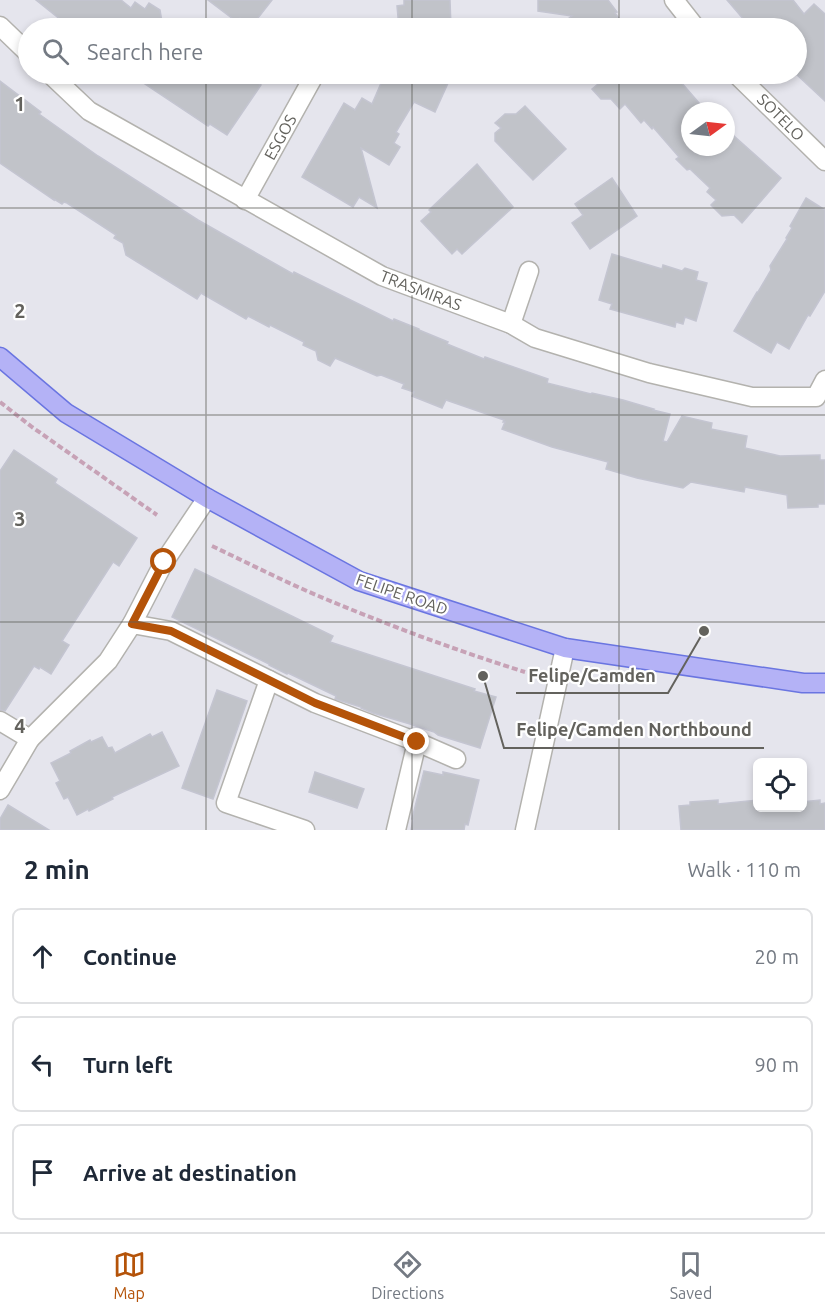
<!DOCTYPE html>
<html lang="en">
<head>
<meta charset="utf-8">
<style>
	body { margin:0; font-family:Ubuntu,sans-serif; background:#f2f2f3; color:#1f2937 }
	.controls { position:absolute; right:18px; bottom:18px; display:grid; overflow:hidden; border-radius:9px; box-shadow:0 3px 9px #0003 }
	.controls button { width:54px; height:54px; display:grid; place-items:center; padding:0; border:0; border-bottom:2px solid #e0e1e3; background:#fff; color:#1f2937; font:30px sans-serif }
	.compass { position:absolute; left:681px; top:102px; width:54px; height:54px; border-radius:50%; background:#fff; box-shadow:0 3px 9px #0003; rotate:75deg }
	.stop { position:absolute; width:18px; height:18px; margin:-14px; border:4px solid #b45309; border-radius:50%; background:#fff }
	.stop.end { background:#b45309; border-color:#fff; box-shadow:0 2px 6px #0008 }
	.list { margin:0; padding:0; list-style:none }
	h2 { display:flex; justify-content:space-between; align-items:center; height:78px; margin:0; padding:0 24px; font-size:26px }
	h2 small { font-size:20px; font-weight:400; color:#747a83 }
	.list li { display:grid; grid-template-columns:39px 1fr auto; gap:18px; align-items:center; box-sizing:border-box; height:96px; margin:0 12px 12px; padding:0 12px; border:2px solid #e0e1e3; border-radius:9px }
	.list b { display:block; font-size:22px; white-space:nowrap }
	.list em { font-size:20px; font-style:normal; color:#747a83 }
	.icon { flex:none; width:33px; height:33px; fill:none; stroke:currentColor; stroke-width:2; stroke-linecap:round; stroke-linejoin:round }
	.map { position:relative; flex:none; width:825px; height:830px; overflow:hidden }
	.search { position:absolute; background:#fff; box-shadow:0 3px 9px #0003; left:18px; right:18px; top:18px; height:66px; display:flex; align-items:center; gap:15px; box-sizing:border-box; padding:0 21px; border-radius:33px; color:#747a83; font-size:22px }
	.sheet { height:402px; background:#fff }
	nav { display:flex; justify-content:space-around; align-items:center; box-sizing:border-box; height:84px; border-top:2px solid #e0e1e3; background:#fff; font-size:16px; color:#747a83 }
	nav a { display:grid; justify-items:center; gap:3px }
	nav .on { color:#b45309 }
	.map>svg:first-child { display:block }
</style>
</head>
<body>
<div class="map">
<svg width="825" height="830" viewBox="0 0 825 830">
	<rect width="100%" height="100%" fill="#e5e5ed"/>
	<g fill="#c1c3c9" stroke="#c4c5d1" stroke-width="1.5">
		<path d="M36 0H121L131 8 135 2 145 9 149 3 160 10 162 22 172 28H71Z"/>
		<path d="M208 0H272L251 27 240 18 237 22Z"/>
		<path d="M404 0H450L451 28H399L397 6 404 5Z"/>
		<path d="M538 0H608L617 12 615 13 626 28H555L572 16 538 11Z"/>
		<path d="M727 0H793L804 14 814 4 825 14V101L796 74V28H751Z"/>
		<path d="M130 74H244L261 85 227 135 210 124 208 126Z"/>
		<path d="M385 74H447L444 81 448 83 435 112 414 102 396 132 399 134 394 143 400 147 389 165 361 148 377 208 359 197 353 207 302 177 344 103 355 110 362 98 372 104Z"/>
		<path d="M589 74H674L706 111H690V147H726V129L781 178 742 223 734 215 722 216 711 205 716 200 707 192 710 188 690 169 687 170 676 159 679 157 653 127 652 129 644 120 641 123 625 104 620 109 611 99H601L592 89 598 84Z"/>
		<path d="M0 81 41 112 39 114 98 156 198 220 293 274 294 272 393 321 394 319 419 329V330L448 342 447 344 484 359 485 357 548 379 547 383 591 394 592 393 623 400 654 409 653 410 670 414 663 441 667 442 682 416 712 423 711 429 747 436 745 448 780 456 820 455V460H825V504H818V507L788 508 787 495 745 487 744 492 691 482 683 488 637 478 606 469 608 462 552 447 502 429 505 422H503L504 420 446 400 442 408 412 396 414 392 402 388 404 384 381 375 377 376 335 358 330 366 318 360 316 351 303 345 304 342 270 325 269 327 248 316 246 319 201 293 197 299 126 255 123 243 114 238 116 235 67 203 64 202 62 204 54 199V200L0 163Z"/>
		<path d="M525 106 566 149 533 180 495 141V133L501 128 495 123 505 114H516Z"/>
		<path d="M477 164 513 207 462 254 457 249 452 254 421 221 431 212 429 210Z"/>
		<path d="M612 178 637 216 590 249 572 223 583 215 575 204Z"/>
		<path d="M806 198 825 210V291L810 316 808 315 789 349 777 342 771 353 734 331 757 292H758L771 270 770 266 787 239 786 238 792 228 790 226Z"/>
		<path d="M612 254 662 269 663 265 682 271 685 268 698 272 696 280 707 283 696 321 685 317 683 324 676 322 675 327 610 309 612 304 599 300Z"/>
		<path d="M14 450 57 479 55 483 137 538 119 566 113 562 62 641 69 645 51 674 40 667 39 669 34 666 5 711 0 710V471Z"/>
		<path d="M195 569 333 636 330 642 475 689 474 691 496 697 480 748 438 735 434 732 410 724 373 713 361 708V707L335 699 336 696 288 673 287 674 269 665V664L172 617Z"/>
		<path d="M217 690 247 701 213 799 182 788Z"/>
		<path d="M162 732 179 766 112 797 113 799 89 811 88 809 77 815 68 797 64 799 56 783 60 781 51 763 71 753 70 751 90 740 91 742 102 737 108 748 112 747 115 753 150 734 152 737Z"/>
		<path d="M424 771 443 775V772L479 780 468 825 465 824 464 830H411L413 820 412 819Z"/>
		<path d="M315 772 364 789 357 808 309 792Z"/>
		<path d="M718 800V804L758 800V807H802V802L820 800V804L825 803V830H681L679 806 690 805V802Z"/>
		<path d="M8 805 49 830H0V819Z"/>
	</g>
	<g fill="none" stroke-linecap="round" stroke-linejoin="round">
		<g stroke="#b3b2ae" stroke-width="21">
			<g id="minor">
				<path d="M674 0 696 28"/>
				<path d="M0 26 28 53"/>
				<path d="M50 74 89 111 382 276 511 324 535 338 649 373 752 397H816L825 380"/>
				<path d="M736 74 825 161"/>
				<path d="M245 200 315 74"/>
				<path d="M511 324 529 271"/>
				<path d="M132 624 164 562 207 498"/>
				<path d="M269 680 226 803 305 830"/>
				<path d="M0 721 30 739 108 661 132 624 171 631 315 703 417 742 456 759"/>
				<path d="M0 790 30 739"/>
				<path d="M396 830 417 742"/>
				<path d="M525 830 565 648"/>
			</g>
		</g>
		<g stroke="#6a75e1" stroke-width="21">
			<path id="major" d="M0 357 66 413 207 498 359 581 565 648 803 683H825"/>
		</g>
		<g stroke="#c7a2b6" stroke-width="4" stroke-dasharray="6 3" stroke-linecap="butt">
			<path d="M0 402 32 427 157 515"/>
			<path d="M212 546C250 564 289 584 328 600 393 627 458 651 525 672"/>
		</g>
		<use href="#minor" stroke="#fff" stroke-width="18"/>
		<use href="#major" stroke="#b4b2f6" stroke-width="18"/>
	</g>
	<g fill="none" stroke-linecap="round" stroke-linejoin="round">
		<path stroke="#b45309" stroke-width="8" d="M164 562 132 624 171 631 315 703 417 742"/>
	</g>
	<path fill="none" stroke="#63625d" stroke-width="1.5" stroke-opacity="0.55" d="M206 0V28M412 0V28M619 0V28M206 74V830M412 74V830M619 74V830M0 208H825M0 415H825M0 622H825"/>
	<g text-anchor="middle" dominant-baseline="central" stroke-width="4.5" stroke-linejoin="round" paint-order="stroke">
		<g font-size="16" fill="#63625d" stroke="#fff">
			<text transform="translate(781 117) rotate(45)">SOTELO</text>
			<text transform="translate(280 137) rotate(-61)">ESGOS</text>
			<text transform="translate(421 290) rotate(21)">TRASMIRAS</text>
			<text transform="translate(402 594) rotate(19)">FELIPE ROAD</text>
		</g>
	</g>
	<g font-size="20" text-anchor="middle" font-weight="bold" fill="#63625d" stroke="#fff" stroke-width="4.5" stroke-linejoin="round" paint-order="stroke">
		<text x="20" y="111">1</text>
		<text x="20" y="318">2</text>
		<text x="20" y="526">3</text>
		<text x="20" y="733">4</text>
	</g>
	<path fill="none" stroke="#63625d" stroke-width="2" d="M704 631L668 693H516M483 676L504 748H764"/>
	<g fill="#63625d" stroke="#fff" stroke-width="2">
		<circle cx="704" cy="631" r="6"/>
		<circle cx="483" cy="676" r="6"/>
	</g>
	<g font-size="18" text-anchor="middle" font-weight="bold" fill="#63625d" stroke="#fff" stroke-width="4.5" stroke-linejoin="round" paint-order="stroke">
		<text x="592" y="682">Felipe/Camden</text>
		<text x="634" y="736">Felipe/Camden Northbound</text>
	</g>
</svg>
<div class="controls">
<button><svg class="icon" aria-label="locate" viewBox="0 0 24 24"><circle cx="12" cy="12" r="6"/><path d="M12 2v4M12 18v4M2 12h4M18 12h4"/></svg></button>
</div>
<svg class="compass" viewBox="-18 -18 36 36"><path d="M0-13l5 13h-10z" fill="#e53935"/><path d="M0 13l5-13h-10z" fill="#747a83"/></svg>
<div class="stop" style="left:164px;top:562px"></div>
<div class="stop end" style="left:417px;top:742px"></div>
<div class="search"><svg class="icon" aria-label="search" viewBox="0 0 24 24"><circle cx="10" cy="10" r="6"/><path d="M15 15l6 6"/></svg>Search here</div>
</div>
<section class="sheet">
<h2>2 min<small>Walk · 110 m</small></h2>
<ul class="list">
<li><svg class="icon" aria-label="ahead" viewBox="0 0 24 24"><path d="M12 20V5M6 11l6-6 6 6"/></svg><div><b>Continue</b></div><em>20 m</em></li>
<li><svg class="icon" aria-label="left" viewBox="0 0 24 24"><path d="M17 20v-9H6M10 6l-5 5 5 5"/></svg><div><b>Turn left</b></div><em>90 m</em></li>
<li><svg class="icon" aria-label="arrive" viewBox="0 0 24 24"><path d="M6 21V4h12l-3 4 3 4H6"/></svg><div><b>Arrive at destination</b></div></li>
</ul>
</section>
<nav>
<a class="on"><svg class="icon" aria-label="map" viewBox="0 0 24 24"><path d="M3 6l6-2 6 2 6-2v14l-6 2-6-2-6 2zM9 4v14M15 6v14"/></svg>Map</a>
<a><svg class="icon" aria-label="directions" viewBox="0 0 24 24"><path d="M12 3l9 9-9 9-9-9zM9 14v-3h6M13 9l2 2-2 2"/></svg>Directions</a>
<a><svg class="icon" aria-label="saved" viewBox="0 0 24 24"><path d="M7 4h10v16l-5-4-5 4z"/></svg>Saved</a>
</nav>
</body>
</html>
